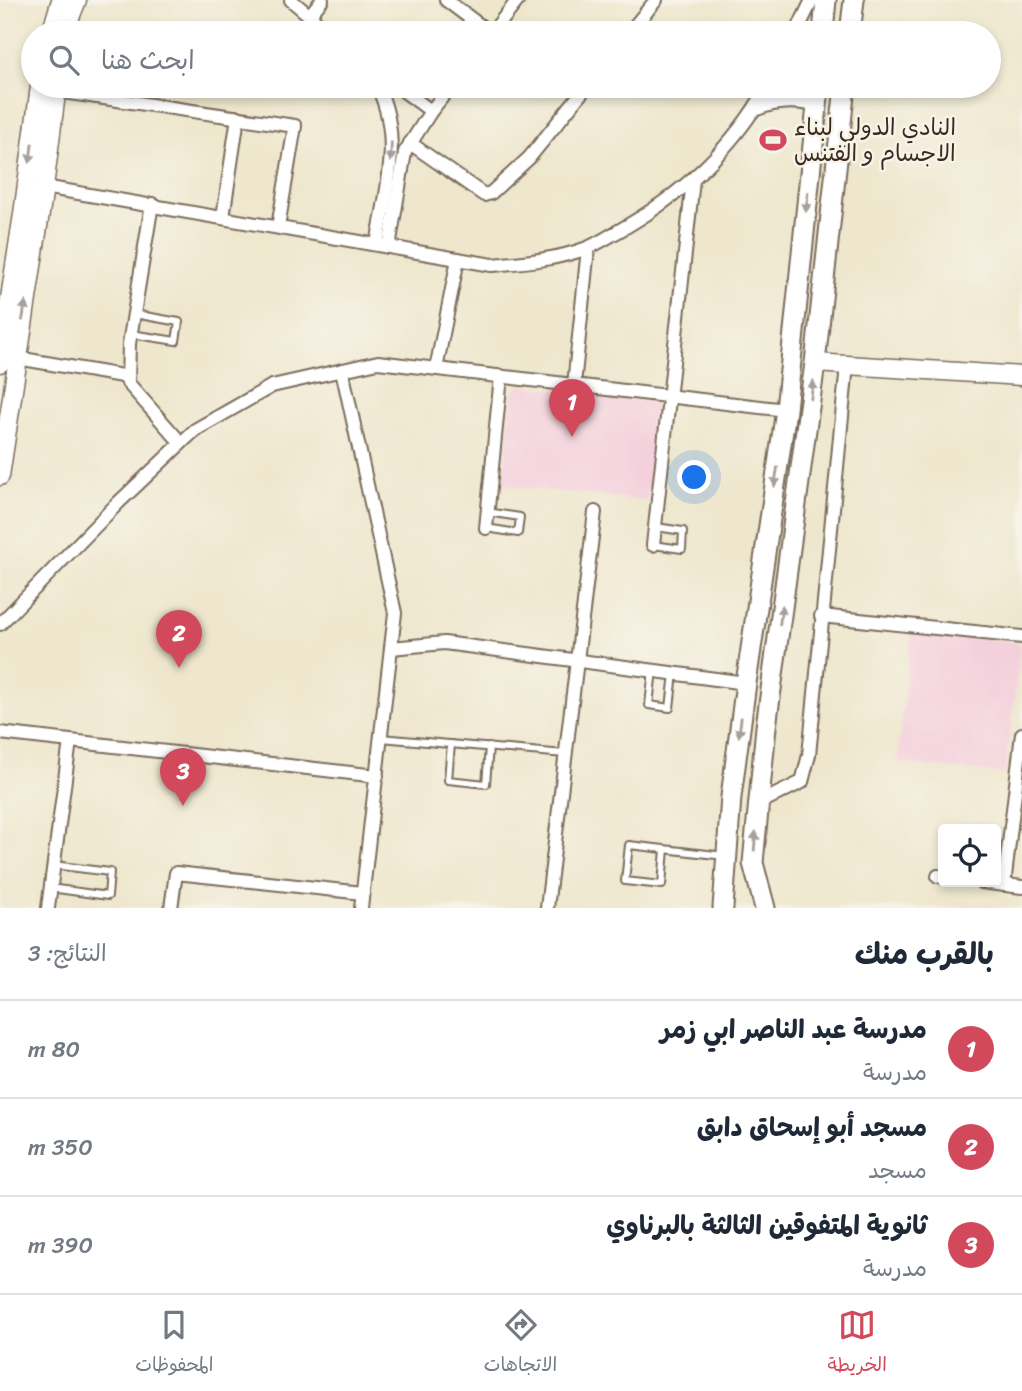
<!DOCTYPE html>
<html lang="ar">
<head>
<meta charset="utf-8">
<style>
	body { margin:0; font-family:Sriracha,"Playpen Sans Arabic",sans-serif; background:#f2f2f3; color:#1f2937; direction:rtl }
	.controls { position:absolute; right:21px; bottom:21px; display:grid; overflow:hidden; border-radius:7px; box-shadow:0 4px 10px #0003 }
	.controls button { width:63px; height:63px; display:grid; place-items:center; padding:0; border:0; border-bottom:2px solid #e0e1e3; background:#fff; color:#1f2937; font:35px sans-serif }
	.you { position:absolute; left:695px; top:478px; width:24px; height:24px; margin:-18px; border:5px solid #fff; border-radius:50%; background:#1a73e8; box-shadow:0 0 0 10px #1a73e833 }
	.badge { display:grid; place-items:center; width:46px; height:46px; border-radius:50%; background:#d1495b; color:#fff; font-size:23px; font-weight:700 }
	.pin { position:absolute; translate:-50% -58px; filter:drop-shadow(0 2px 4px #0008) }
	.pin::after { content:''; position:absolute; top:37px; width:24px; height:21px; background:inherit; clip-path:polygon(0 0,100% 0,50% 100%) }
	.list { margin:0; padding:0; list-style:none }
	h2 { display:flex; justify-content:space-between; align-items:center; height:91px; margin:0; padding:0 28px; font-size:30px }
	h2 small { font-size:23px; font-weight:400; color:#747a83 }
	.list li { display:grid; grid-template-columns:46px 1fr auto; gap:21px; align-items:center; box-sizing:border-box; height:98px; padding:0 28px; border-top:2px solid #e0e1e3 }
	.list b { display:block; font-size:26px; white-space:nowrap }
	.list p { margin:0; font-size:23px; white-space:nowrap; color:#747a83 }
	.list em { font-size:23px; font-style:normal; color:#747a83 }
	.icon { flex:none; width:38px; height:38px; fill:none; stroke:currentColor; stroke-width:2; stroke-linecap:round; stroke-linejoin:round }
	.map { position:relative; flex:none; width:1022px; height:908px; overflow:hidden; direction:ltr }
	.search { position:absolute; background:#fff; box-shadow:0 4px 10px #0003; left:21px; right:21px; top:21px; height:77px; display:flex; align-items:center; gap:18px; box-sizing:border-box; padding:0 24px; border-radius:38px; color:#747a83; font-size:26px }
	.sheet { height:385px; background:#fff }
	nav { display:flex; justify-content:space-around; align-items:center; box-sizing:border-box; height:98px; border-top:2px solid #e0e1e3; background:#fff; font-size:19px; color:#747a83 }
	nav a { display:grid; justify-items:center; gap:4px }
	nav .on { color:#d1495b }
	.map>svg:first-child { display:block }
</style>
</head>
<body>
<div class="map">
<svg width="1022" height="908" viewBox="0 0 1022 908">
	<rect width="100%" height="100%" fill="#f7f3e8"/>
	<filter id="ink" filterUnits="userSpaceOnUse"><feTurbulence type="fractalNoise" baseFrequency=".0143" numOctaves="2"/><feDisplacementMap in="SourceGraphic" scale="14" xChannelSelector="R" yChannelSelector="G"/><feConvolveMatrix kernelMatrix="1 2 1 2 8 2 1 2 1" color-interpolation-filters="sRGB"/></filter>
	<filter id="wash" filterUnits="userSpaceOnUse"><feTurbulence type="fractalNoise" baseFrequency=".00686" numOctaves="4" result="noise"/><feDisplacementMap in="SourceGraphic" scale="28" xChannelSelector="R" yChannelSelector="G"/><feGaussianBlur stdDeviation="1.57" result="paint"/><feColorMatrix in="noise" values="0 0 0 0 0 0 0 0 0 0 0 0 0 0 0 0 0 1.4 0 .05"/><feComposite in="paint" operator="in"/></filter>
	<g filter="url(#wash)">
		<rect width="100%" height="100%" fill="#eee7cd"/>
		<g fill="#f4cfdc">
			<path d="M519 385 653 402 658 407 647 501 503 485 512 393Z"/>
			<path d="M911 631 1017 642 1021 646 1005 774 897 763Z"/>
		</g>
	</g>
	<g filter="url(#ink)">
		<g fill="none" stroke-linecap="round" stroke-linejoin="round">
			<g stroke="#7a6c5b" stroke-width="10">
				<g id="lane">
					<path d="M131 334 176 341 179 322 134 314"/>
					<path d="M486 528 518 533 520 517 487 512"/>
					<path d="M653 545 682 549 683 531 656 527"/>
					<path d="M653 670 649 705 670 708 674 673"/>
					<path d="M381 738 565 754"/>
					<path d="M451 744 448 780 486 784 489 747"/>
					<path d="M665 849 662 885 625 881 629 845 725 856"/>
					<path d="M50 888 108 896 110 872 53 865"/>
				</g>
			</g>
			<g stroke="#7a6c5b" stroke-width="16">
				<g id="street">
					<path d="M291 0 330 33"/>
					<path d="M446 0 490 33"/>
					<path d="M309 16 322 0"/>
					<path d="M492 33 518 0"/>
					<path d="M629 33 656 0"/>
					<path d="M796 33 812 0"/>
					<path d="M397 86 431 111"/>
					<path d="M56 91 295 126 278 227"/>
					<path d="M755 110C775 101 795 100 817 106"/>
					<path d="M410 143 484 195 491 193 529 158 587 86"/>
					<path d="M44 187 492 265C524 262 556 260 587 248 597 244 606 238 615 233 678 198 733 149 768 86"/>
					<path d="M152 204 129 344 128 383 181 443"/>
					<path d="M223 217 238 117"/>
					<path d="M377 244C386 192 403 136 377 86"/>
					<path d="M389 247 405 152 431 111 451 86"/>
					<path d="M17 358 128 377"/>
					<path d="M436 369 458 259"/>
					<path d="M342 370 395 613 361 908"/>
					<path d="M574 385 588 248"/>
					<path d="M486 528 501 376"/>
					<path d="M653 545 693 180"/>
					<path d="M821 616 1022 637"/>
					<path d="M0 624 118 503 195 430 272 386 378 362 786 410"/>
					<path d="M391 648 444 643 746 683"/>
					<path d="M0 733 377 776"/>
					<path d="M759 803 802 782 809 755 847 365"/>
					<path d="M938 876 943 877"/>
					<path d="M981 882 1022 887"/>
					<path d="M1004 885 1022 734"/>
					<path d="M48 908 70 741"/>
					<path d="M171 908 176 873 363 893"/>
					<path d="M547 908 595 512"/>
				</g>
			</g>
			<g stroke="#7a6c5b" stroke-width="21">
				<g id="secondary">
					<path d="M51 33 61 0"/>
					<path d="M64 33 77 0"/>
					<path d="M0 363 23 214 40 86"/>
					<path d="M815 363 1022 376"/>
					<path d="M0 476 44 187 57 86"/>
				</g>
			</g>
			<g stroke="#7a6c5b" stroke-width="23">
				<g id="primary">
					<path d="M823 33 826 0"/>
					<path d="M850 33 854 0"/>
					<path d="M723 908 731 797 746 683 786 410 819 86"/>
					<path d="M765 908 753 863 766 727 815 363 845 86"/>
				</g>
			</g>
			<use href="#lane" stroke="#fff" stroke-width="6"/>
			<use href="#street" stroke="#fff" stroke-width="12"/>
			<use href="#secondary" stroke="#fff" stroke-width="18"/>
			<use href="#primary" stroke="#fff" stroke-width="19"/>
		</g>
		<defs><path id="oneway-solid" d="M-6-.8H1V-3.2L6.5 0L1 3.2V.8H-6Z" transform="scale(1.75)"/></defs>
		<g fill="#a79f9a">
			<use href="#oneway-solid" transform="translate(391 152) rotate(92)"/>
			<use href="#oneway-solid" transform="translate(31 153) rotate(97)"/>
			<use href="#oneway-solid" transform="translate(807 202) rotate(96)"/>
			<use href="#oneway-solid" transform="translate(24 311) rotate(-81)"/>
			<use href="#oneway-solid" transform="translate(812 390) rotate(-82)"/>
			<use href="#oneway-solid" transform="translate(776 477) rotate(99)"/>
			<use href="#oneway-solid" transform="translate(781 615) rotate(-82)"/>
			<use href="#oneway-solid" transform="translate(740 727) rotate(97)"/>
			<use href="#oneway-solid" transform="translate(755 841) rotate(-85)"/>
		</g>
	</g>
	<defs>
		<g id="stadium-bare" transform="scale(2.1)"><path d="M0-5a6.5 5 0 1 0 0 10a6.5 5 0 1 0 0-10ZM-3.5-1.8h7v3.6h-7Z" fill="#d1495b" stroke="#f7f3e8" stroke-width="2.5" paint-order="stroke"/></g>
	</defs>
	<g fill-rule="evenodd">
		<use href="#stadium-bare" x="773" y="140"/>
	</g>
	<g text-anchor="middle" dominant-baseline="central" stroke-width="5" stroke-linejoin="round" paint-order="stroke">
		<g font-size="23" fill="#3b2a1e" stroke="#f7f3e8" text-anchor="start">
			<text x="794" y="127">النادي الدولي لبناء<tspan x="794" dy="26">الاجسام و الفتنس</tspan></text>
		</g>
	</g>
</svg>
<div class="controls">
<button><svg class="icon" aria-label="locate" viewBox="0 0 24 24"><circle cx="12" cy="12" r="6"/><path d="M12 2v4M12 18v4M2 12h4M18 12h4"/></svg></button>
</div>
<div class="you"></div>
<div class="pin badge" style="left:572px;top:437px">1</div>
<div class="pin badge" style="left:179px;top:668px">2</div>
<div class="pin badge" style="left:183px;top:806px">3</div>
<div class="search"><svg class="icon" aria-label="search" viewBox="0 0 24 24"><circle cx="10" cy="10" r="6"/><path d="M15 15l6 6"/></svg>ابحث هنا</div>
</div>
<section class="sheet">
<h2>بالقرب منك<small>النتائج: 3</small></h2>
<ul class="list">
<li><span class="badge">1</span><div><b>مدرسة عبد الناصر ابي زمر</b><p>مدرسة</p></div><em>80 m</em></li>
<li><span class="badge">2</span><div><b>مسجد أبو إسحاق دابق</b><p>مسجد</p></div><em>350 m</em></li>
<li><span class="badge">3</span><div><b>ثانوية المتفوقين الثالثة بالبرناوي</b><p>مدرسة</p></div><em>390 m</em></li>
</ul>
</section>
<nav>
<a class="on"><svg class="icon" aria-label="map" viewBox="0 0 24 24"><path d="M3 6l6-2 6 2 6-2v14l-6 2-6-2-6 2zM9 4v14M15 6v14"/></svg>الخريطة</a>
<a><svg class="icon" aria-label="directions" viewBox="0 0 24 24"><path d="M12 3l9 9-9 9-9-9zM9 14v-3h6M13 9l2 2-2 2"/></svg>الاتجاهات</a>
<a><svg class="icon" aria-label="saved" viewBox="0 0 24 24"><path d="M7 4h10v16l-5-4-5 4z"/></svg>المحفوظات</a>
</nav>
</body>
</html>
